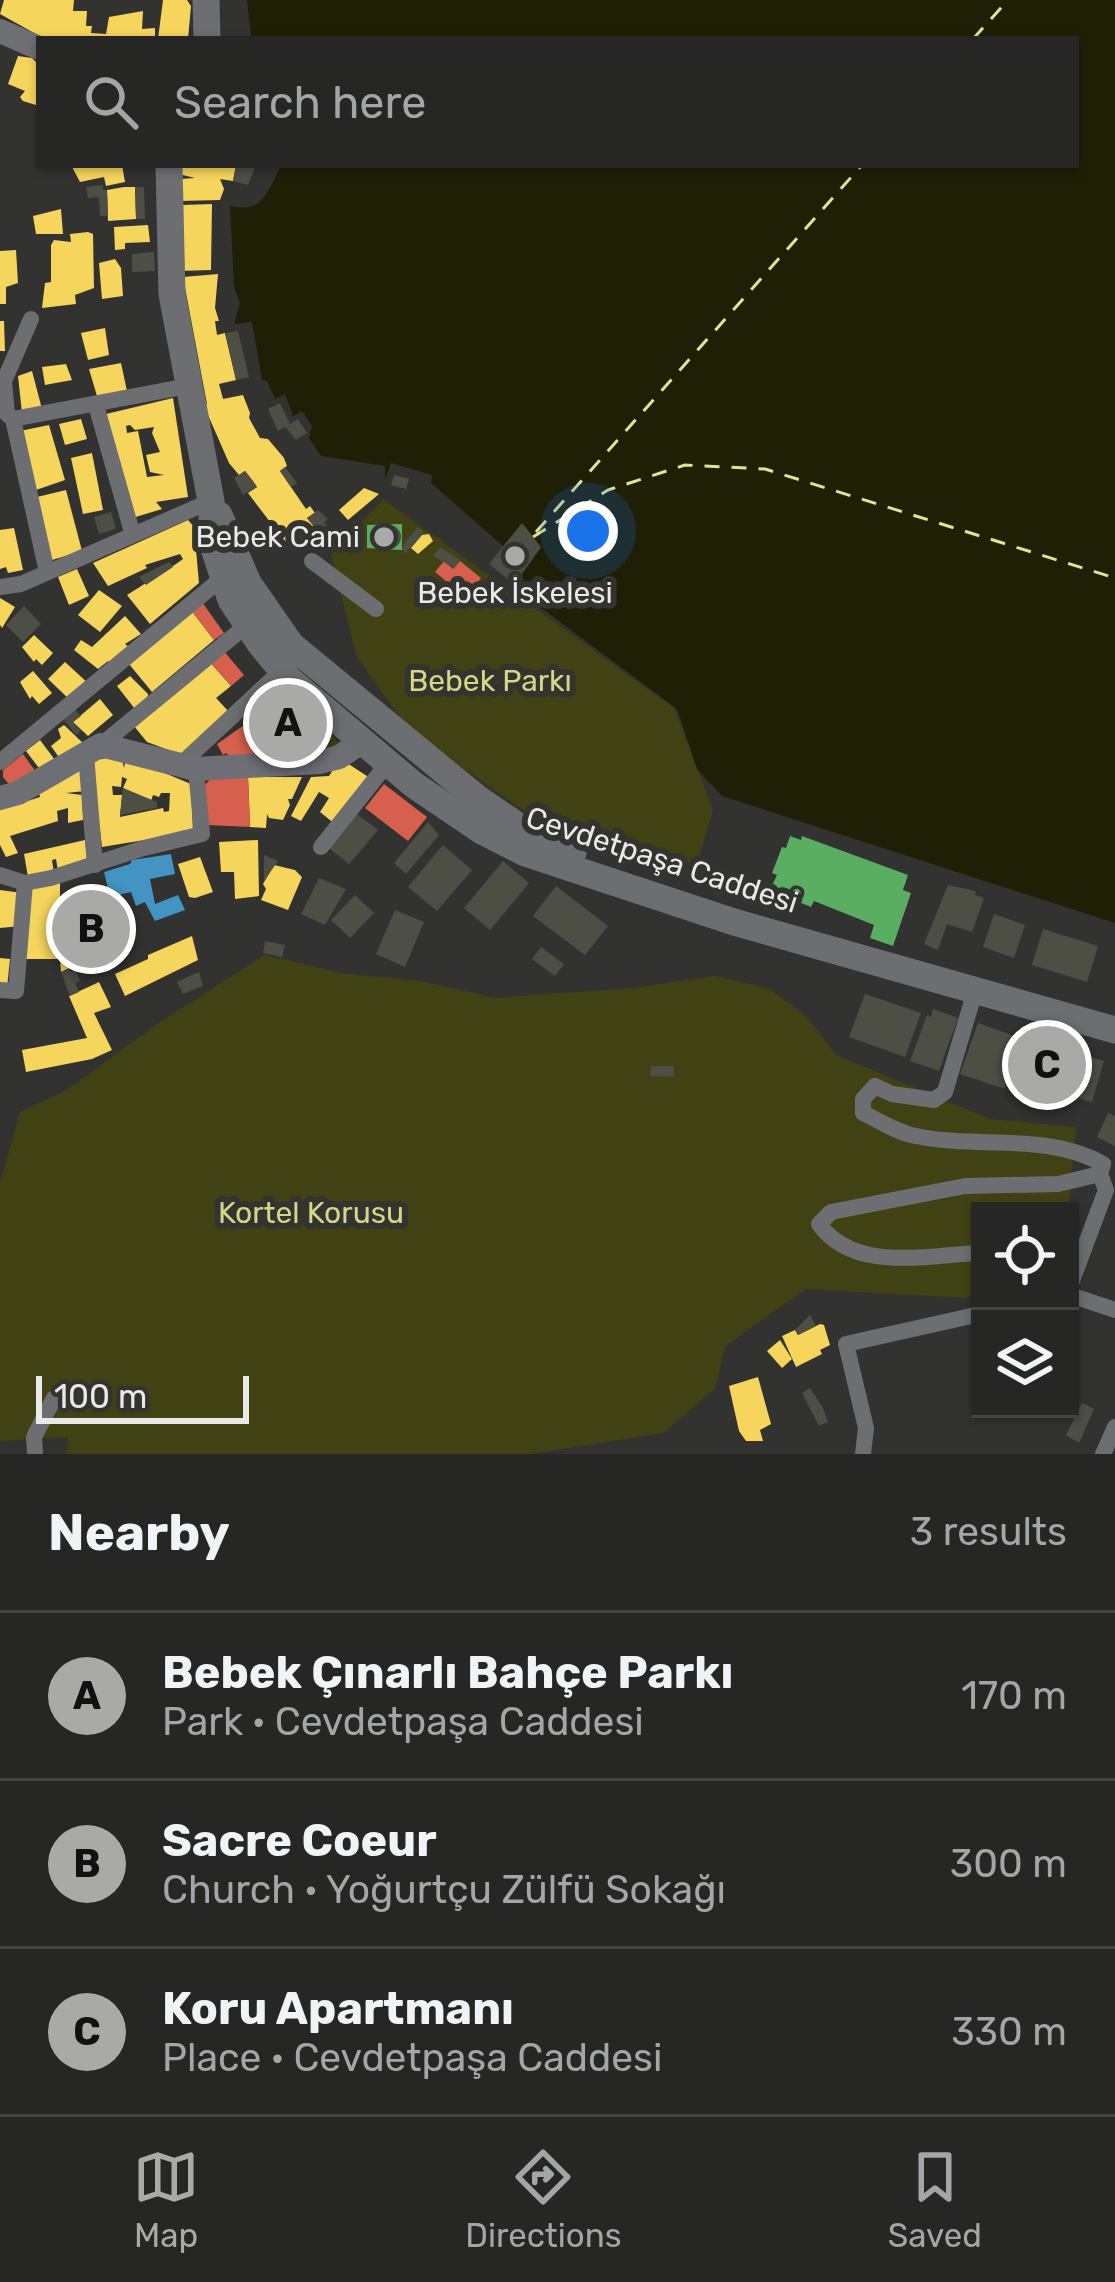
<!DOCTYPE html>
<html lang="en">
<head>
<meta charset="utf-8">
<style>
	body { margin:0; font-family:Rubik,sans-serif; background:#2e2e2d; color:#f1f3f6 }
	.controls { position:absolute; right:36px; bottom:36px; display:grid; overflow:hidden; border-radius:0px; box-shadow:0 3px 9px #0004 }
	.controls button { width:108px; height:108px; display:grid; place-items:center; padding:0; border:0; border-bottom:3px solid #424342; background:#262625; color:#f1f3f6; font:60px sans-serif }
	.scale { position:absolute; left:36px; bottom:30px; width:213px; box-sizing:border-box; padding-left:12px; border:6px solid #e9e9e7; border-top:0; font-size:33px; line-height:42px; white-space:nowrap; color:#e9e9e7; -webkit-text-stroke:9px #333330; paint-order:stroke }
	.you { position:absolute; left:588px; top:531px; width:42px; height:42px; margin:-30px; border:9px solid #fff; border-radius:50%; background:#1a73e8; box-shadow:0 0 0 18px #1a73e833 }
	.badge { display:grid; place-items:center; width:78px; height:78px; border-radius:50%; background:#a9a9a7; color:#111; font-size:39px; font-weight:700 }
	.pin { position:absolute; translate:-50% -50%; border:6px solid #fff; box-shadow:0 3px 12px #0006 }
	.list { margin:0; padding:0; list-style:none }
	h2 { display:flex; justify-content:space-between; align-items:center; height:156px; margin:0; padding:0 48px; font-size:51px }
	h2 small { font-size:39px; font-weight:400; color:#a4a5a7 }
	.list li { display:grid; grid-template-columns:78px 1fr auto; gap:36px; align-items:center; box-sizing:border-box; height:168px; padding:0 48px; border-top:3px solid #424342 }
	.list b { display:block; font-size:45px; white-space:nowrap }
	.list p { margin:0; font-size:39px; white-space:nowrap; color:#a4a5a7 }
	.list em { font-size:39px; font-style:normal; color:#a4a5a7 }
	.icon { flex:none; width:66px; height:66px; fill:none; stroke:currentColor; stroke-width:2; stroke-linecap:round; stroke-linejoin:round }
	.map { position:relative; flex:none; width:1115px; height:1454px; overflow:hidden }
	.search { position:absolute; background:#262625; box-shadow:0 3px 9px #0004; left:36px; right:36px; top:36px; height:132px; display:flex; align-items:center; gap:30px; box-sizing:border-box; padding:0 42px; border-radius:0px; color:#a4a5a7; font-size:45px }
	.sheet { height:660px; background:#262625 }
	nav { display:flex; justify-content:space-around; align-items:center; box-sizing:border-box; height:168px; border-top:3px solid #424342; background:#262625; font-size:33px; color:#a4a5a7 }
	nav a { display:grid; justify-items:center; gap:6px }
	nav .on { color:#a9a9a7 }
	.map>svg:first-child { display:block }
</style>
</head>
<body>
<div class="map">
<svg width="1115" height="1454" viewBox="0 0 1115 1454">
	<rect width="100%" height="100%" fill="#323231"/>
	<g fill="#414214">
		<path d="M383 499 674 708 713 810 692 881 557 834 409 730 357 657 331 554Z"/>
		<path d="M276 684 335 738 338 745 273 753 249 709Z"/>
		<path d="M265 955 341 973 420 981 496 998 632 988 715 976 770 989 807 1017 836 1055 990 1119 1076 1127 1068 1211H980V1292L966 1298 806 1289 725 1346 715 1389 663 1433 530 1454H67L68 1437 0 1441V1184L20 1112 67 1090 160 1022Z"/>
	</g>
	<path fill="#1f1f06" d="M247 0H1115V923L722 796 697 769 677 709 513 587 541 548 523 524 503 546 431 483 432 475 391 463 385 480V466L321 456 309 438 312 426 302 411 293 416 285 394 275 399 267 381 262 380 252 322 234 324 240 303 234 287 230 206C265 214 266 191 282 165H1076V39H262L251 36Z"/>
	<g fill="#f6d55c" fill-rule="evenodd">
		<path d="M4 0H74L73 11H87L86 26H92L91 33 106 34 109 17 143 11 142 29 155 28V39H45L0 14Z"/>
		<path d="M163 0H187L191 6 188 39H158Z"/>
		<path d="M18 56 32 58 39 65V106L23 101 20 97 25 91 8 84Z"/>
		<path d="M71 165H122L125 182 106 186 104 177 80 182Z"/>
		<path d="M183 165H236L233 181 220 179 224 189 220 200 180 201V179L195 178 179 174Z"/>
		<path d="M124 187H135L136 219 108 221 107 190Z"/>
		<path d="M212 204 211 270 178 271 181 205Z"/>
		<path d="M61 209 63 234H36L33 216Z"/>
		<path d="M148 225 150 242 125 243V249L115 250 114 227Z"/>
		<path d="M88 232 93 234 94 288 75 295 76 304 42 308 45 283 51 282V245L54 240 71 242 70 234Z"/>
		<path d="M16 250 18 283 6 287V304H0V251Z"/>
		<path d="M115 259 121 268 123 296 102 299 99 263Z"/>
		<path d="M218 274 215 308 219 321H215L217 335 225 333 236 380 219 384 223 399 243 395 250 413 249 418 260 438 268 439 284 458 287 466 280 471 306 509 310 506 315 513 307 518 319 532 292 551 248 493 257 487 253 481 245 471 239 475 229 463 204 406 207 404 183 277Z"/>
		<path d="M0 321H4L5 351H0Z"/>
		<path d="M105 328 109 355 88 360 81 333Z"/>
		<path d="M121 363 127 391 97 396 89 369Z"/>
		<path d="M66 364 72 380 45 385 42 367Z"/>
		<path d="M32 371 42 409 22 413 18 376Z"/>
		<path d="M173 398 188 497 156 502 162 509 129 519 102 415ZM130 425 135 430 154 427 152 433 160 452 146 455 150 472 164 475 147 477 138 431 127 433 126 426Z"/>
		<path d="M81 419 87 439 65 445 59 424Z"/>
		<path d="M49 425 65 480 36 490 20 431Z"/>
		<path d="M92 453 103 510 83 514 71 458Z"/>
		<path d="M364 488 379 494 348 520 339 510Z"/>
		<path d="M66 490 82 551 52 560 37 497Z"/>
		<path d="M188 520 194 527 199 583 150 624 127 595 176 564 183 559 180 554 145 565 147 568 108 586 93 563Z"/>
		<path d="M14 528 23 570 8 573 6 567 0 569V530Z"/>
		<path d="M429 534 433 541 418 554 411 548 422 535Z"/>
		<path d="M77 569 89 596 69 605 58 577Z"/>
		<path d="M99 590 122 606 100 632 78 615Z"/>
		<path d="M0 598 15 607 2 628 0 625Z"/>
		<path d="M191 610 214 640 152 692 129 664Z"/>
		<path d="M125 616 141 634 125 644 129 647 112 666 108 661 98 669 74 650 81 640 92 647Z"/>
		<path d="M34 635 53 653 42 665 36 659 34 662 22 647Z"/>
		<path d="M209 661 231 686 216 698 230 713 182 755 147 742 134 726Z"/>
		<path d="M65 662 90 685 70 700 48 679Z"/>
		<path d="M33 671 52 693 39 704 32 696 30 699 20 682Z"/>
		<path d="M130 676 148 694 147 702 135 709 117 686Z"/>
		<path d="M100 699 113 715 88 736 73 722Z"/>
		<path d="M64 725 84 744 63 763 51 746 61 738 58 729Z"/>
		<path d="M40 740 58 764 42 772 26 751Z"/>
		<path d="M121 755 124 768 126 757 191 784 193 832 102 847 92 761ZM122 777 127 779 123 788 151 801 153 795 159 797 161 793H170L169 811 164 812 163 808 120 817 122 795H113L112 786 121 787Z"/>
		<path d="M344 761 373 780 335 824 320 812 329 798 319 792 301 821 291 816 311 777 329 776 338 762Z"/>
		<path d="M81 765 85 791 66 793 82 795 83 820 68 823V808L57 811 58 821 10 836 18 853 6 857 0 845V810L40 797 39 793Z"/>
		<path d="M248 777H302L292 799H288L290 805 283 820 269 818 267 814 266 828 250 827Z"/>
		<path d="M85 840 87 859 58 871 56 859 52 860 54 873 28 877 24 854Z"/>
		<path d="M258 840 259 896 235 899 234 872H221L219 842Z"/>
		<path d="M200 857 213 892 195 898 189 897 178 864Z"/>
		<path d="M274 865 295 870 302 877 288 910 261 900 266 889 263 884Z"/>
		<path d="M60 880V945L67 943 82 963 61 972 60 959H26L27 889Z"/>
		<path d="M0 890 22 893 21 926 0 928Z"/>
		<path d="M192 936 198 960 125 996 115 974 148 959V955Z"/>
		<path d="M0 958 10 959 7 988 0 987Z"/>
		<path d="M99 982 111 1007 94 1013 112 1050 92 1059 26 1072 22 1050 87 1038 69 996Z"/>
		<path d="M820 1324 824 1325 830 1345 820 1350 822 1354 796 1367 782 1336 795 1330 798 1335Z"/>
		<path d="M780 1340 792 1359 782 1368 767 1351Z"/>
		<path d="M758 1377 771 1424 760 1430 763 1441H746L739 1431 729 1386Z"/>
	</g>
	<g fill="#d6604d">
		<path d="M444 561 453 569 460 561 481 578 472 589 458 578 448 590 442 586 445 580 435 572Z"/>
		<path d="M202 602 224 633 214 640 192 611Z"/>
		<path d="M223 650 244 675 231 686 209 661Z"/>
		<path d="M247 723 263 755 232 759 226 753 223 755 217 744Z"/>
		<path d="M23 754 38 775 12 788 3 777V770Z"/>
		<path d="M248 776 250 827 207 825 205 785 212 777Z"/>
		<path d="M384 784 427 817 408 841 365 808Z"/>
	</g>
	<path fill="#4393c3" d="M171 854 175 874 150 879 155 904 178 895 185 910 155 921 145 902 136 906 131 892 110 897 104 872 130 864 132 860Z"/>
	<g fill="#5aae61">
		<path d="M402 524V550L367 548V525Z"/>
		<path d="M790 836 801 840 802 836 908 875 903 890 911 893 893 946 870 938 874 925 814 901 811 907 799 902 795 913 778 907 782 897 769 892 777 875 772 873 782 847 786 848Z"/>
		<path d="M108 909 116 931 77 947 67 934 70 925Z"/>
	</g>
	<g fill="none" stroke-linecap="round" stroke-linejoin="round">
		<g stroke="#e1e592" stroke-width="3" stroke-dasharray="15 12" stroke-linecap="butt">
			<path d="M973 39 1008 0"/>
			<path d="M536 532 862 165"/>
			<path d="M533 537 608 490 685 465 765 469 1115 578"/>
		</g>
	</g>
	<g fill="#4d4e44">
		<path d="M236 165H256L248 185 233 181Z"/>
		<path d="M103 185V190H107L108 216H100L99 197 88 198 86 187Z"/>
		<path d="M135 187H144L145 219H136Z"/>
		<path d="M154 252 155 271 132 272V254Z"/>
		<path d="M238 331 249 377 236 380 225 333Z"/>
		<path d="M280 403 290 424 298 419 307 433 296 440 285 427 278 431 268 409Z"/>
		<path d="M285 467 297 483 291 487 280 471Z"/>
		<path d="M245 471 257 487 243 495 234 478Z"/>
		<path d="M394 475 409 479 406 489 391 485Z"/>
		<path d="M318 510 328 519 324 522 329 527 320 534 307 518Z"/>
		<path d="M111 512 116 529 99 534 94 517Z"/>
		<path d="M522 523 541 547 514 584 489 564Z"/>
		<circle cx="389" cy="537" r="12"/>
		<path d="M418 527 424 532 406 553 402 550 404 543Z"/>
		<path d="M440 547 460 560 454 568 433 556Z"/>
		<path d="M169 562 173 567 146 585 139 577Z"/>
		<path d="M24 606 41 624 23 642 6 625Z"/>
		<path d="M72 707 81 716 73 722 81 731 76 735 61 716Z"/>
		<path d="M123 788 157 802V808L120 815Z"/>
		<path d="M357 814 378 830 349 864 329 848Z"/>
		<path d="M428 822 439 835 406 874 394 863Z"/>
		<path d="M443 845 472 870 437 911 408 887Z"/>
		<path d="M264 855 278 861 264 881Z"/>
		<path d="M503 861 529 883 490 930 464 908Z"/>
		<path d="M319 878 346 889 325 925 301 914Z"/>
		<path d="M948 885 976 891 975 895 984 898 972 932 947 924 938 950 924 944Z"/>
		<path d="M556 886 608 926 585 955 533 916Z"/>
		<path d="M355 895 374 913 350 938 331 920Z"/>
		<path d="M395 910 424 922 405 967 376 954Z"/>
		<path d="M994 914 1025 925 1014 958 983 947Z"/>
		<path d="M1043 929 1098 946 1087 982 1032 965Z"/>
		<path d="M265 941 285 945 282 957 263 953Z"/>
		<path d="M541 947 564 964 555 976 532 959Z"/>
		<path d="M69 968 71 972 76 970 80 981 75 983 79 992 70 996 61 972Z"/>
		<path d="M199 972 203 986 183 994 177 982Z"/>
		<path d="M865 994 921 1013 905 1057 849 1037Z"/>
		<path d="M933 1009 958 1018 939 1071 910 1061 927 1015 931 1017Z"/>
		<path d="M978 1023 1023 1039 1005 1089 960 1074Z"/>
		<path d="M1044 1040 1070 1050 1053 1092 1025 1081Z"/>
		<path d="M1079 1054 1104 1061 1092 1102 1067 1095Z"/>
		<path d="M651 1066H674V1077L650 1076Z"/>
		<path d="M1108 1113 1115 1116V1146L1097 1137Z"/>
		<path d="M810 1315 816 1326 798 1335 795 1330Z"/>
		<path d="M810 1388 823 1408 828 1422 819 1426 802 1393Z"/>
		<path d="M1082 1403 1094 1409 1079 1443 1066 1435Z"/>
	</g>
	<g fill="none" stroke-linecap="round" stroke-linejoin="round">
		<g stroke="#6c6e72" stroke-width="16">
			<path d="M31 319 4 381 7 414 13 419 47 572"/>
			<path d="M96 405 132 532"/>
			<path d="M13 419 188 386"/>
			<path d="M312 561 376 609"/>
			<path d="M0 587 21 584 211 501"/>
			<path d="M101 745 247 625"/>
			<path d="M86 754 95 865"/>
			<path d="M0 762 221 579"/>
			<path d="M181 764 281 671"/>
			<path d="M321 847 387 764"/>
			<path d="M0 875 25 883 51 878 144 848 202 834 196 769"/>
			<path d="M0 990 16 991 25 883"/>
			<path d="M975 991 945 1092 934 1100 892 1094 875 1086 863 1099V1113C880 1121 898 1133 916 1136 978 1149 1046 1132 1103 1164L1100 1174 1058 1184 965 1186 831 1212 819 1224C854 1273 926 1255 980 1253"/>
			<path d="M1070 1286 1106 1190 1100 1174"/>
			<path d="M1070 1295 1115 1310"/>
			<path d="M35 1454 34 1437 54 1398"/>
			<path d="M863 1454 866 1428 846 1344 980 1314"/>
			<path d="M1103 1454 1115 1427"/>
		</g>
		<g stroke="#6e6f75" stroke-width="24">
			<path d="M0 31 39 48"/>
			<path d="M0 798 18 793 101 745 196 769 319 762 339 757 360 743"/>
		</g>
		<g stroke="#6d6e72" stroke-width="27">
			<path d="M206 0 207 39"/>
			<path d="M169 165 172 294 211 501 214 548 231 600 261 645 290 680 414 785 482 831 525 853 734 922 1115 1030"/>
			<path d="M219 515 248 583 291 645 477 798 515 824 573 853"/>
		</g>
	</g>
	<g fill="#a9a9a7" stroke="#333330" stroke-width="4.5">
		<circle cx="384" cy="537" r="12"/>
		<circle cx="515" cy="556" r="12"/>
	</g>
	<g text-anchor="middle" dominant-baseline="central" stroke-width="12" stroke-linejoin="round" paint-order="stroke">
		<g font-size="30" fill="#e9e9e7" stroke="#333330" text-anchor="end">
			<text x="360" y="537">Bebek Cami</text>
			<text x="515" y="593" text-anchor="middle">Bebek İskelesi</text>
		</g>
		<g font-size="30" fill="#d4d885" stroke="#333330">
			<text x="490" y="681">Bebek Parkı</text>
			<text x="311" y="1213">Kortel Korusu</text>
		</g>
		<g font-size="30" fill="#e9e9e7" stroke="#333330">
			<text transform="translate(662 860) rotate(18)">Cevdetpaşa Caddesi</text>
		</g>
	</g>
</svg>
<div class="controls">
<button><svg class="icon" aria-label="locate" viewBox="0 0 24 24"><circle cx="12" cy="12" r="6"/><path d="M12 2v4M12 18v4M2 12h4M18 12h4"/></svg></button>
<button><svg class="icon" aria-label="layers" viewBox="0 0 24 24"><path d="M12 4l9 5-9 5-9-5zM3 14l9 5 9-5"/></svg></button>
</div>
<div class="scale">100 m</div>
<div class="you"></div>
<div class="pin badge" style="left:288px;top:723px">A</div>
<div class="pin badge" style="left:91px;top:929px">B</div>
<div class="pin badge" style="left:1047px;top:1065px">C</div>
<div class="search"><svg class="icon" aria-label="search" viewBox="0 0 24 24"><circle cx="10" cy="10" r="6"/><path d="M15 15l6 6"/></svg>Search here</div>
</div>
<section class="sheet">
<h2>Nearby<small>3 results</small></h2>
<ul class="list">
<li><span class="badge">A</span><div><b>Bebek Çınarlı Bahçe Parkı</b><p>Park · Cevdetpaşa Caddesi</p></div><em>170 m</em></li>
<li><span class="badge">B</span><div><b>Sacre Coeur</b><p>Church · Yoğurtçu Zülfü Sokağı</p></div><em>300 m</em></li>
<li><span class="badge">C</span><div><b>Koru Apartmanı</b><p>Place · Cevdetpaşa Caddesi</p></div><em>330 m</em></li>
</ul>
</section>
<nav>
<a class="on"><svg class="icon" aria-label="map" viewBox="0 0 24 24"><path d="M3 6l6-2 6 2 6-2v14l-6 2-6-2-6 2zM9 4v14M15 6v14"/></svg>Map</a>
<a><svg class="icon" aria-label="directions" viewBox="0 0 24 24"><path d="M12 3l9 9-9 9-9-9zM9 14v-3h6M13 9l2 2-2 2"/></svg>Directions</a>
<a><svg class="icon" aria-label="saved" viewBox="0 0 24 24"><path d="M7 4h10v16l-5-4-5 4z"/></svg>Saved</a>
</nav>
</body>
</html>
